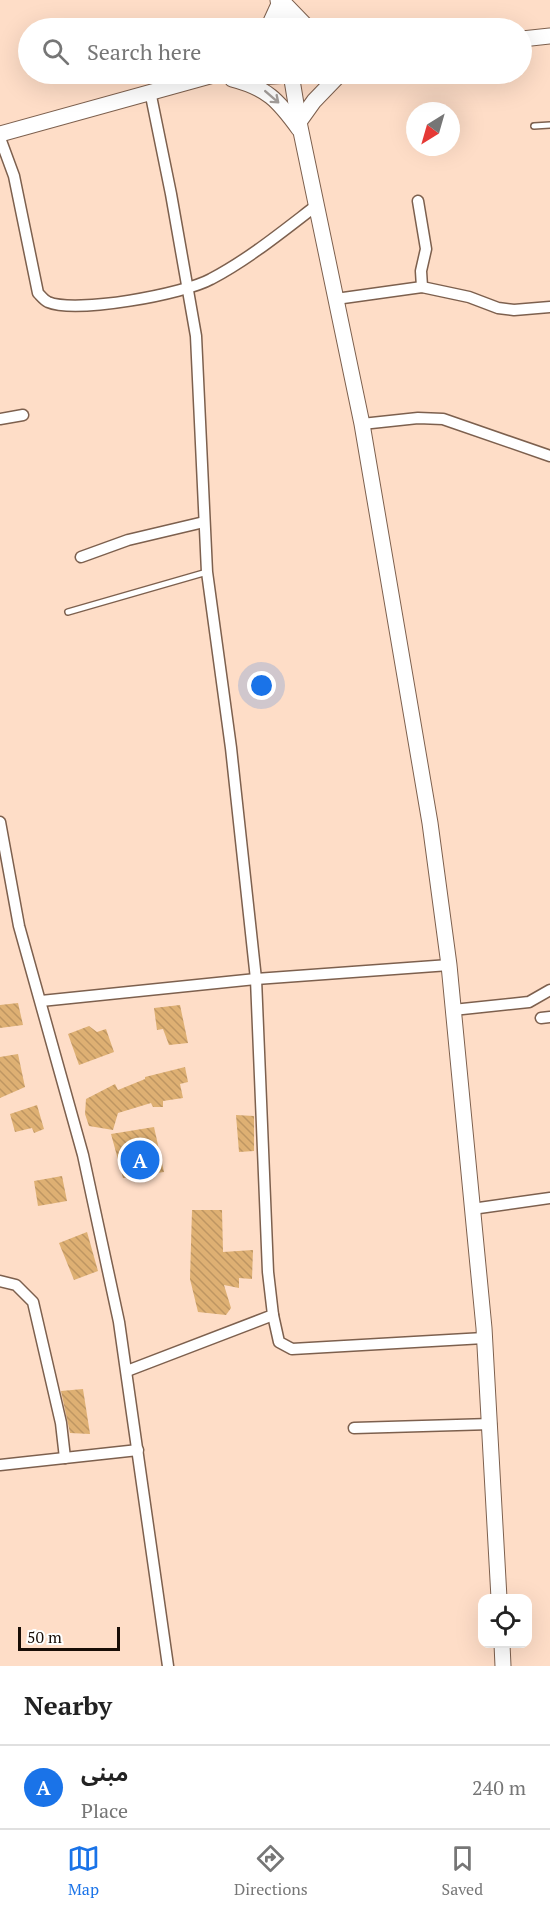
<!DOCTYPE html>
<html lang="en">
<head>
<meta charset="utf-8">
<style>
	body { margin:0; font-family:"PT Serif","Noto Sans Arabic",serif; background:#f2f2f2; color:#222 }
	.controls { position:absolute; right:18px; bottom:18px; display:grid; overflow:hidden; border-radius:12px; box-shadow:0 6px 24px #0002 }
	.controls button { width:54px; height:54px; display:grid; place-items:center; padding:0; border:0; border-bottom:2px solid #e0e0e0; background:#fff; color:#222; font:30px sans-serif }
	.compass { position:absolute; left:406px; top:102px; width:54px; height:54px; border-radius:50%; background:#fff; box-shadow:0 6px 24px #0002; rotate:217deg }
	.scale { position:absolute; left:18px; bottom:15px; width:102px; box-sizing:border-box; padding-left:6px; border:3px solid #180d06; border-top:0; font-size:16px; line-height:21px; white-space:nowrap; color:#180d06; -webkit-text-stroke:4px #fff; paint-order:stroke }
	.you { position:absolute; left:262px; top:686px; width:21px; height:21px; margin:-15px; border:4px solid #fff; border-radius:50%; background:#1a73e8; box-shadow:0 0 0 9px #1a73e833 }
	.badge { display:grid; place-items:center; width:39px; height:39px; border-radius:50%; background:#1a73e8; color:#fff; font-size:20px; font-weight:700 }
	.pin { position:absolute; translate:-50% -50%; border:3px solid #fff; box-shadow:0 2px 6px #0006 }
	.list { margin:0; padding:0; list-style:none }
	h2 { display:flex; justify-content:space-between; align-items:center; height:78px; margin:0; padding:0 24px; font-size:26px }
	h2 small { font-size:20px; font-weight:400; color:#767676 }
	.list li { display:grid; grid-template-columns:39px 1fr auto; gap:18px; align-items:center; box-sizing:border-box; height:84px; padding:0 24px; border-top:2px solid #e0e0e0 }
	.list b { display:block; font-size:22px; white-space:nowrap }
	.list p { margin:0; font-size:20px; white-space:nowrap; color:#767676 }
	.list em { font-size:20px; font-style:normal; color:#767676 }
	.icon { flex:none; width:33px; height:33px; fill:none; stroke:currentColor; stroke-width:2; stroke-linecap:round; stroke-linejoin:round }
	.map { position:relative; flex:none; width:550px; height:1666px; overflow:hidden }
	.search { position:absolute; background:#fff; box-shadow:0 6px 24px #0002; left:18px; right:18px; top:18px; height:66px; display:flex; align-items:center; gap:15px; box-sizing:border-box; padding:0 21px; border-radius:33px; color:#767676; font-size:22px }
	.sheet { height:162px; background:#fff }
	nav { display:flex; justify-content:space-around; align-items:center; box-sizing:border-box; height:84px; border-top:2px solid #e0e0e0; background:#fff; font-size:16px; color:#767676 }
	nav a { display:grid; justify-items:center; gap:3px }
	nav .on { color:#1a73e8 }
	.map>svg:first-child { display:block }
</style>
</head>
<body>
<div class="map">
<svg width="550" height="1666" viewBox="0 0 550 1666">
	<defs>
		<pattern id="building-back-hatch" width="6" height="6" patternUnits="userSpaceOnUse" patternTransform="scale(1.5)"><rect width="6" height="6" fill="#deb073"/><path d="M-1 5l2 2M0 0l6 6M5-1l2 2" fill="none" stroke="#be9662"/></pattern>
	</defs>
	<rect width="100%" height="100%" fill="#feddc7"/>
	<g fill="url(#building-back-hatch)">
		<path d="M18 1003 23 1025 0 1028V1005Z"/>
		<path d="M180 1005 188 1043 169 1045 163 1029 157 1030 154 1008Z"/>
		<path d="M89 1026 97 1032 106 1029 114 1052 79 1065 68 1034Z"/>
		<path d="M18 1054 25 1087 0 1098V1057Z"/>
		<path d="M185 1067 188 1082 180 1084 183 1098 163 1101V1107H153L151 1103 118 1113 113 1130 89 1126 85 1114 86 1099 115 1084 118 1090 145 1079V1077Z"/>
		<path d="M37 1105 44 1129 34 1133 32 1128 15 1132 10 1114Z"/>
		<path d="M236 1115 254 1116V1151L239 1152Z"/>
		<path d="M154 1127 164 1172 123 1178 111 1134Z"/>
		<path d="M62 1176 67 1201 38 1206 34 1181Z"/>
		<path d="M192 1210H222L223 1252 253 1250 252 1279 239 1278V1288L224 1285 231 1308 226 1315 198 1312 190 1279Z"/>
		<path d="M87 1232 98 1271 74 1280 59 1243Z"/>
		<path d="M83 1389 90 1434 70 1433 61 1391Z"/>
	</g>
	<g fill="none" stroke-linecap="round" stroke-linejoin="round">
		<g stroke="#7d604e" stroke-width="8">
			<g id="lane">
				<path d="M534 126 550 125"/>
				<path d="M68 612 207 572"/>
			</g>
		</g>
		<g stroke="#7d604e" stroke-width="13">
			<g id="street">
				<path d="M0 138 14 176 38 293C41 296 44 300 48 302 76 314 184 294 211 279 249 259 283 231 317 205"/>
				<path d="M418 201 426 249 421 271 422 287"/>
				<path d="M336 299 422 287 469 297 498 308 514 310 550 307"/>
				<path d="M0 419 23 415"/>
				<path d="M362 424 418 418 443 419 550 456"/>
				<path d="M81 557 128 540 204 522"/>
				<path d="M0 822 19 926 83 1155 119 1322 168 1666"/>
				<path d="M41 1001 256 979 449 965"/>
				<path d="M453 1010 529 1002 550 990"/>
				<path d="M541 1018 550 1017"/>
				<path d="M472 1209 550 1198"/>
				<path d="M0 1281 16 1285 33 1302 61 1423 65 1458"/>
				<path d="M273 1315 279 1342 292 1349 484 1338"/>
				<path d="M127 1371 273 1315 268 1272 256 979 231 748 207 572 196 336 171 194 150 91"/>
				<path d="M354 1428 491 1424"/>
				<path d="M0 1465 138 1450"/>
			</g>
		</g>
		<g stroke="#7d604e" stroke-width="17">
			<g id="secondary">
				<path d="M278 0 283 28"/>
				<path d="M281 0 308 28"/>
				<path d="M268 28 279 4"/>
				<path d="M522 39 550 36"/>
				<path d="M291 74 299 122 362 424 430 823 449 965 484 1328 499 1598"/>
				<path d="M242 78 305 74"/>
				<path d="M232 79C267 88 278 100 299 129"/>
				<path d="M299 122 314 101 340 74"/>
				<path d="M0 134 217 74"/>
				<path d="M502 1644 503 1666"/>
			</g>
		</g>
		<use href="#lane" stroke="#fff" stroke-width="5"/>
		<use href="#street" stroke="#fff" stroke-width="10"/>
		<use href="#secondary" stroke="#fff" stroke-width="15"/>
	</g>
	<defs><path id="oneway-shaft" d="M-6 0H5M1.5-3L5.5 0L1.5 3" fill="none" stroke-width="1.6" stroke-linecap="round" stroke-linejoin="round" transform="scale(1.5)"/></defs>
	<use stroke="#a39e9b" href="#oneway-shaft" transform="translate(272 97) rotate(41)"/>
</svg>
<div class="controls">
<button><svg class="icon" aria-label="locate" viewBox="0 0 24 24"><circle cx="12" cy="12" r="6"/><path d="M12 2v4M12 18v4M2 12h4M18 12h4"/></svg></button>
</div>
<svg class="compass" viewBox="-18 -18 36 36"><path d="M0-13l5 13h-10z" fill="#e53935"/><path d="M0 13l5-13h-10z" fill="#767676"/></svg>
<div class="scale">50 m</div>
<div class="you"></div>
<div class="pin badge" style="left:140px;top:1160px">A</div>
<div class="search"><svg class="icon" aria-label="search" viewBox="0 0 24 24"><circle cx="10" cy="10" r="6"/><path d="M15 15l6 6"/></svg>Search here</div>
</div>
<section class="sheet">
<h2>Nearby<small></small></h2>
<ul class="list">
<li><span class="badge">A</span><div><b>مبنى</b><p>Place</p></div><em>240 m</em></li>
</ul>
</section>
<nav>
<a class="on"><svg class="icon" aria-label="map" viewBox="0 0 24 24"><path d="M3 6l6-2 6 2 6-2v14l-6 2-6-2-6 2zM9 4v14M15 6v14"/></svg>Map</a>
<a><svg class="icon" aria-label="directions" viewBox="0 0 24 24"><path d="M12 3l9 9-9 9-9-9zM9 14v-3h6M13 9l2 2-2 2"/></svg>Directions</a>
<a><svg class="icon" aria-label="saved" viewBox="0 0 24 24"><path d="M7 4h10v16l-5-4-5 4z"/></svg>Saved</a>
</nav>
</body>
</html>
